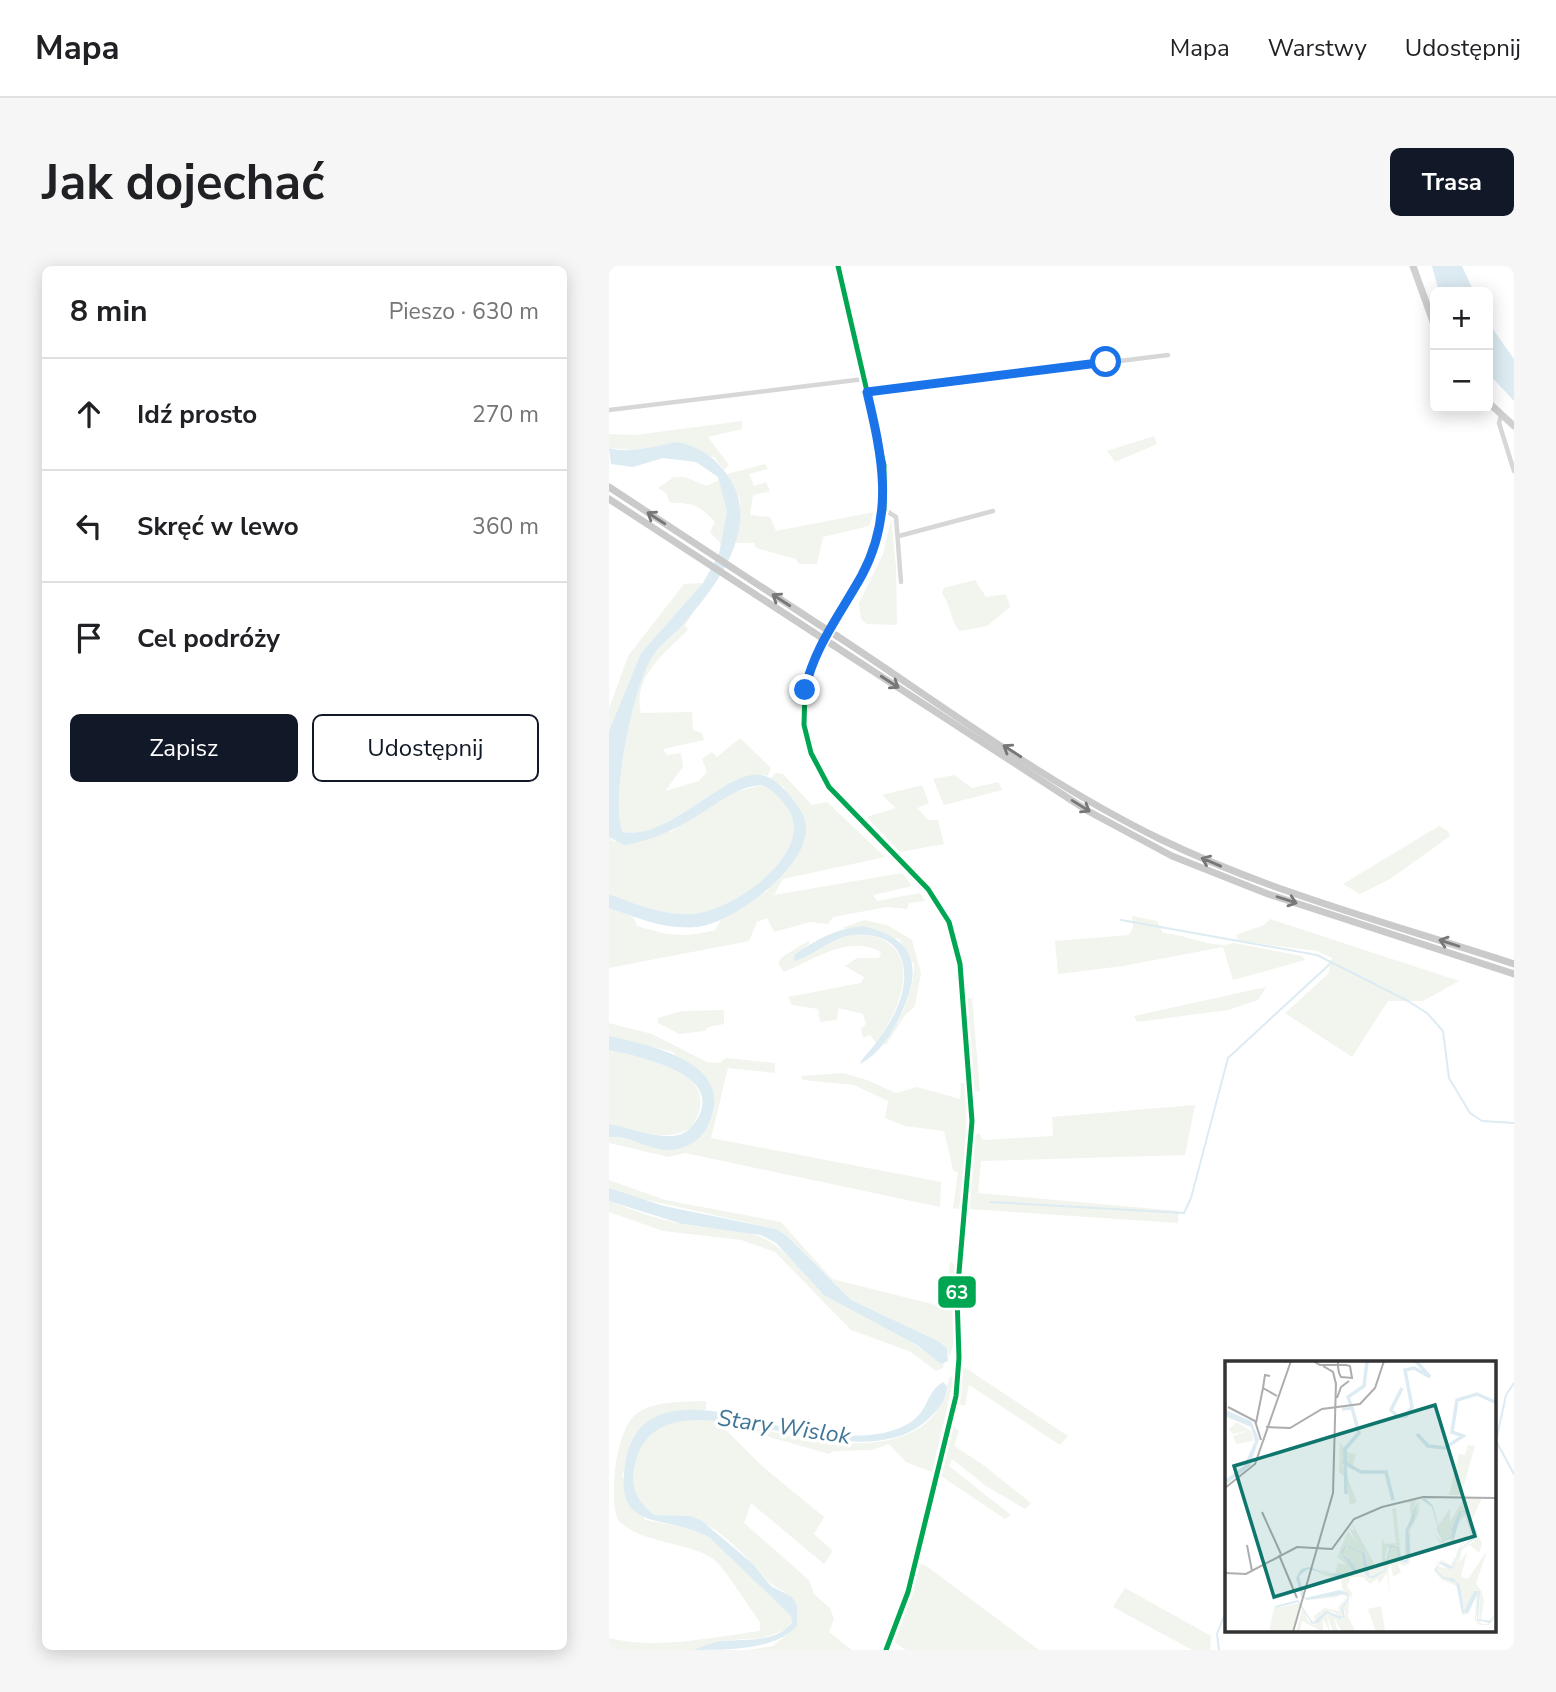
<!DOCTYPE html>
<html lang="pl">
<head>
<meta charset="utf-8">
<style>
	body { margin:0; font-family:"Nunito Sans",sans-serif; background:#f6f6f6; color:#202124 }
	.controls { position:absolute; right:21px; top:21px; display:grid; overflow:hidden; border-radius:10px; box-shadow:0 4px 18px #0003 }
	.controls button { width:63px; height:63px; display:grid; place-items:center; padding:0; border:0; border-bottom:2px solid #e0e0e0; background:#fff; color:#202124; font:35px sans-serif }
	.stop { position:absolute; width:21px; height:21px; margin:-16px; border:5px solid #1a73e8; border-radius:50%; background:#fff }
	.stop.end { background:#1a73e8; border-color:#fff; box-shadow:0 2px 7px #0008 }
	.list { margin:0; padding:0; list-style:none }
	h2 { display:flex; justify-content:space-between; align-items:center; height:91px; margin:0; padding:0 28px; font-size:30px }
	h2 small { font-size:23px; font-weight:400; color:#757577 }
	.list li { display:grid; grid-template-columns:46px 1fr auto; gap:21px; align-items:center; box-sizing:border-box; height:112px; padding:0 28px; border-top:2px solid #e0e0e0 }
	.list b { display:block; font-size:26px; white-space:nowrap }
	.list em { font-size:23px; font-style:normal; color:#757577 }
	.actions { display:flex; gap:14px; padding:21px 28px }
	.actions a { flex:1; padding:16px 0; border:2px solid #111827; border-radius:10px; text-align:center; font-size:24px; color:#111827 }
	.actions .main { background:#111827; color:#fff }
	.icon { flex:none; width:38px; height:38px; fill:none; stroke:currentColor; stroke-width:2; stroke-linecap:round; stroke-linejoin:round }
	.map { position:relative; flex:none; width:905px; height:1384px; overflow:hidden; border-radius:10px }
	header { display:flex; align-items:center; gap:42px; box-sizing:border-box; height:98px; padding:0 35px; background:#fff; border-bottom:2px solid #e0e0e0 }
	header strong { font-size:33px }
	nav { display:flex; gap:38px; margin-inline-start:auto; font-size:24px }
	.intro { display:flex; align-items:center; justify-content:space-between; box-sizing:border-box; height:168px; padding:0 42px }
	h1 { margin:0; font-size:49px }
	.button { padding:18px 32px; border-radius:10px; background:#111827; color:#fff; font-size:24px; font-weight:700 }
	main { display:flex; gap:42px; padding:0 42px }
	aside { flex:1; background:#fff; border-radius:10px; box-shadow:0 4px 18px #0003 }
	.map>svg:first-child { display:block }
</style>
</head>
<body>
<header>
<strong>Mapa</strong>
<nav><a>Mapa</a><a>Warstwy</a><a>Udostępnij</a></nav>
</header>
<div class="intro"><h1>Jak dojechać</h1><a class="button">Trasa</a></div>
<main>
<aside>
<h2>8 min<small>Pieszo · 630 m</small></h2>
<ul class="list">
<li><svg class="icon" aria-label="ahead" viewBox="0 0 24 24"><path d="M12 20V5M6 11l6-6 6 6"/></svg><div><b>Idź prosto</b></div><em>270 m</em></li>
<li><svg class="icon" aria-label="left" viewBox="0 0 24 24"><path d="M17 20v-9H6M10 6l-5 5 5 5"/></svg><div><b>Skręć w lewo</b></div><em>360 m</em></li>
<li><svg class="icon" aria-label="arrive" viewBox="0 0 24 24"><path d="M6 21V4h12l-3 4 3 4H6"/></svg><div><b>Cel podróży</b></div></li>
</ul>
<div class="actions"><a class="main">Zapisz</a><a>Udostępnij</a></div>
</aside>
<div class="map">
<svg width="905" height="1384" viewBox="0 0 905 1384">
	<rect width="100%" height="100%" fill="#fff"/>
	<g fill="#f1f5ed">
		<path d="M133 155V163L99 171 120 199 115 204 105 191 0 182V168L26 169Z"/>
		<path d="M545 170 548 178 506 196 498 185Z"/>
		<path d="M156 198 159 203 140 208 145 220 157 216 161 225 144 229 141 249 161 251 167 265 265 246 260 260 214 271 208 298H190L187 293 147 282 145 277H127L131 235 118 208Z"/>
		<path d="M65 211H76L98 220 110 214 118 246 113 279 101 266 106 256C92 240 82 236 61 237L57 227 49 222Z"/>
		<path d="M282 253 287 300 288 359 258 358 252 353 250 337 274 288Z"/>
		<path d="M366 314 377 331 397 328 401 341 378 360 351 365C341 355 342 339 333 327L335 322Z"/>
		<path d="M94 317 32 387 0 465V443L19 390 75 318Z"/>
		<path d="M89 340 76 359 79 364C56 387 23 411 32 447L83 446 84 464 93 467 95 474 54 483 58 489 72 487 74 501 56 525 90 515 98 506 93 493 103 486 108 491 131 472 162 502 159 510C121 498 60 575 14 566 0 539 24 423 42 392 54 372 75 359 89 340Z"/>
		<path d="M167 507 174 508 203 539 218 536 276 591 174 613 165 629 293 607 303 620 264 629 268 635 311 627 316 635 300 637 298 643 278 641 224 651 219 658 201 656 165 666 158 652 148 656 140 675 0 702V642L24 651 28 660C61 670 73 672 106 664L112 654 158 625 196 575 175 522 162 512Z"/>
		<path d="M345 509 363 522 389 516 393 524 335 539 324 513Z"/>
		<path d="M153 519C164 524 170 531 177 540 211 584 124 646 83 648 55 650 26 638 0 628V571L4 575 63 565 123 527Z"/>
		<path d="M313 519 320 537 308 542 319 554H329L335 578 291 586 258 551 287 542 273 529Z"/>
		<path d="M830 560 839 565 841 570 781 613 751 628 734 618Z"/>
		<path d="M523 650 548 655 554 667C577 668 604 684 625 677L693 690 696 694 624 714 614 681 514 700 449 708 446 675 520 669 524 661Z"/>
		<path d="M661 653 850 715 814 735H779L743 791 676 747 719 708 723 692 708 685 630 675 627 669 655 659Z"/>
		<path d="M255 654 278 659 303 674 312 707 306 740 296 749 277 779 274 778C291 756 305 727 305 699L290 673 233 662Z"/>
		<path d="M246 668C318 670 296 738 267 777L261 769 254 772 252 763 257 758 254 748 229 742 228 754 211 756 209 743 183 739 179 731 252 717 255 711 236 700 248 692H270L272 686C239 668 205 694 175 706L169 697 173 691 199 675 201 677 186 688 191 693 222 675Z"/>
		<path d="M657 721 649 734 619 744 528 756 525 750Z"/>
		<path d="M357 732H363L371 825 365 826Z"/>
		<path d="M115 744V758L99 761 96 765 70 768 49 757V752L73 745Z"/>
		<path d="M0 757 43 768 98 796 110 797 117 792 166 797V807L119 802 102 872 332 916 331 941 76 887 60 891 0 877V871L3 870 61 884 104 843 64 786 0 770Z"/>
		<path d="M0 784C38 793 118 805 83 861 58 878 27 864 0 858Z"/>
		<path d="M234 807 258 814 287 827 308 821 351 833 352 817H357V884L350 943 344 942 349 907 344 904 335 865 296 860 276 852 279 835 245 819 194 814 192 810Z"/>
		<path d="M586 839 576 889 372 895 369 927 570 945 569 957 360 943 365 870 370 867 374 874 444 870 443 851Z"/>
		<path d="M0 914 56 934 172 956 223 1013 335 1041 341 996 347 999C346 1024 351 1069 340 1091L338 1082 329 1075 242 1034 177 969 167 963 16 929 0 922Z"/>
		<path d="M0 935C23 944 48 953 73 958 126 968 147 955 187 998L335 1098 334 1102 327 1105 300 1085 242 1064 166 986 132 974 54 965 0 946Z"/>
		<path d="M355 1101 459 1170 451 1179 360 1119 356 1140 349 1138Z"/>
		<path d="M341 1110 345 1112 323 1206 297 1196 280 1178 263 1184 225 1185 220 1188 137 1164 136 1159C188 1173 290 1198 328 1145 336 1134 337 1122 341 1110Z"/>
		<path d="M97 1135V1144L62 1146 22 1175 13 1211 36 1254 86 1263 101 1272 182 1350 183 1357 177 1364 153 1372 109 1375 84 1384H0V1372C47 1384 104 1371 151 1365V1356C140 1342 115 1300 103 1292 78 1276 30 1277 9 1254 0 1233 6 1168 25 1150 42 1134 76 1136 97 1135Z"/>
		<path d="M88 1153 118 1154 115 1162 153 1200 215 1251 205 1268 224 1285 215 1298 142 1237 135 1257 200 1314 205 1328 221 1342 225 1353 220 1366 243 1384H138L164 1380 188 1360 175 1325C159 1319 154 1308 143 1297 109 1263 94 1248 45 1249 39 1245 32 1240 29 1234 15 1209 30 1170 55 1159 65 1155 77 1154 88 1153Z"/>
		<path d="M343 1159 350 1165 345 1180 373 1198 422 1237 416 1243 377 1220 343 1193 340 1200 402 1249 396 1253 332 1210Z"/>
		<path d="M310 1298 316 1299 430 1384H297L285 1376Z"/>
		<path d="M516 1322 602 1370 601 1384H583L504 1341Z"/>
	</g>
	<g fill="#ddebf3">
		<path d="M823 0H853L865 26H830Z"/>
		<path d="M879 56 905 93V135L879 107Z"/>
		<path d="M68 176C91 181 106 191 119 210 153 260 109 318 76 356 66 369 52 376 43 391 24 421 0 539 14 566 60 575 118 502 153 509 165 511 174 522 182 531 190 542 197 549 197 563 198 602 123 658 88 661 57 664 28 652 0 642V628C26 638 55 650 83 648 124 646 211 584 177 540 170 531 164 524 153 519 126 521 108 538 85 552 63 565 40 575 15 579L0 571V465L32 387 94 317 110 288 118 246 109 211 87 196 54 192 24 201 2 198 0 182C23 188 46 180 68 176Z"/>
		<path d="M253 660C307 672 314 701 292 748 283 768 270 788 251 798 252 793 264 782 269 774 287 751 306 712 288 684 280 671 258 667 244 669 220 672 204 691 185 695L186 688C209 673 226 663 253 660Z"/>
		<path d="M0 770C40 779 128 796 100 857 94 873 79 882 63 884 42 886 21 869 0 871V858C21 862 42 871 64 870 76 869 83 862 89 852 115 806 26 790 0 784Z"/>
		<path d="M0 922 55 940 167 963 177 969 242 1034 329 1075 338 1082 339 1095 332 1098 308 1079 215 1029 167 977 152 969 73 958 0 935Z"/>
		<path d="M334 1116 338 1120C337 1135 328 1146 317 1155 237 1225 47 1086 25 1203 21 1223 30 1237 45 1249L81 1250 93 1255 144 1298 162 1320 183 1331 188 1340V1360C166 1384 119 1384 84 1384 93 1381 103 1376 112 1375 135 1373 167 1377 183 1357L182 1350 101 1272C56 1245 0 1272 18 1188 38 1113 138 1154 187 1164 210 1169 238 1171 261 1169 280 1167 302 1161 313 1145 320 1134 322 1123 334 1116Z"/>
	</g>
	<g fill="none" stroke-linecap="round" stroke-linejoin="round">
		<g stroke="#ddebf3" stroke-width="2">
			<path d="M512 654 708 689 799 735 818 747 834 765 840 812 861 847 873 855 905 857"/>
			<path d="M382 936 575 947 582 932 619 792 723 696"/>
			<path d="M905 1117 897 1129 887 1175 905 1208"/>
			<path d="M610 1384 608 1368 618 1342"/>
		</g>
		<g stroke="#d7d7d7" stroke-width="4.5">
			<path d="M259 126 559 89"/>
			<path d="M0 144 255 113"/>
			<path d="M892 149 890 157 905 205"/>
			<path d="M276 244 287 251 292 316"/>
			<path d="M290 270 384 245"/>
		</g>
		<g stroke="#d0d0d0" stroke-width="7">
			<path d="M229 0 275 199V244L259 296 203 398 196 424 195 459 202 487 220 521 319 623 340 656 351 698 363 855 348 1030 350 1092 347 1130 299 1326 277 1384"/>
			<path d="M804 0 826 61"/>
			<path d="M879 136 905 160"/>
		</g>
		<g stroke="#cacaca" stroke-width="7">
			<path d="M0 221 209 358"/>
			<path d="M0 233 204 366"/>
			<path d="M228 370C333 439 438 518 551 573 663 627 786 659 905 698"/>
			<path d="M224 379 479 545 563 590 659 628 905 708"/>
		</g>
		<g stroke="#cacaca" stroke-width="7">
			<path d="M209 358 228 370"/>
			<path d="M204 366 224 379"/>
		</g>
		<g stroke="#fff" stroke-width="10">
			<path id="bus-1" d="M229 0 275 199V244L259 296 203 398 196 424 195 459 202 487 220 521 319 623 340 656 351 698 363 855 348 1030 350 1092 347 1130 299 1326 277 1384"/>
		</g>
		<use href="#bus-1" stroke="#00a651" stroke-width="5"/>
	</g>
	<defs><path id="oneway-shaft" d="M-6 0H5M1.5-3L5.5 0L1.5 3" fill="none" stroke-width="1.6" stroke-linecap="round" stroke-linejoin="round" transform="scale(1.75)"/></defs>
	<g stroke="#777">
		<use href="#oneway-shaft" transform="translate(47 252) rotate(-147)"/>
		<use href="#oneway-shaft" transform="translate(172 334) rotate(-147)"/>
		<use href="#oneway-shaft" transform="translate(281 416) rotate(33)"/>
		<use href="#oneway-shaft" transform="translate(403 485) rotate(-147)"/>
		<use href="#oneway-shaft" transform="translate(472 540) rotate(32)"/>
		<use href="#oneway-shaft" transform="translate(602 596) rotate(-157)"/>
		<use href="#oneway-shaft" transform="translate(678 634) rotate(18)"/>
		<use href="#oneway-shaft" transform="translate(840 677) rotate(-162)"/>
	</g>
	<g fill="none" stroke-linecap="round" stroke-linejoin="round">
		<path stroke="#1a73e8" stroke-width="9" d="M196 424C205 381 232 347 253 309 286 247 273 190 258 126L497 96"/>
	</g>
	<g text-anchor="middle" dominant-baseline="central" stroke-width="7" stroke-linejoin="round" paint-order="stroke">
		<g font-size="23" font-style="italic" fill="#3f7597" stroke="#fff">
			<text transform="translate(175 1161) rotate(8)">Stary Wislok</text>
		</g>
	</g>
	<g transform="translate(616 1095)">
		<rect width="271" height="271" fill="#fff"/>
		<path d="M12 61 26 70 29 80 11 83 8 75 22 70 7 73 4 68ZM115 81 121 91 131 93 128 105 117 103 132 141 125 144 121 117 114 111ZM243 84 250 85 236 134H224L234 93 240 94ZM239 137H257L247 159 257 183 254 192 245 184 237 189 234 202 242 191 236 216 243 218 262 190 251 222 257 231 259 240 256 259H265L271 252 269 256 265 260H254L255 231 249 230 239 250 235 224 228 217 218 216 212 206 227 207 217 201 211 203 210 208 217 217 231 222 234 228 237 252H243L250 233 253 232 254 244 251 257 257 263H262L271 256 264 264H254L250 259 251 235 243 253 237 254 232 225 217 219 209 210 211 202 217 199 226 204 230 195 229 205 233 190 248 181 252 176 250 166 239 150 250 175 248 179 238 183 231 193 236 183 247 178 240 154 232 164 229 181 215 182 209 172 215 179 224 181 229 175V165L237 149 227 167V177L217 179 211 168 225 147V161ZM191 139 188 155 181 169 183 193 182 199 178 200 176 199 172 184 162 187 159 209 145 216 141 192 120 184 116 192 129 211 112 214 104 213 95 208 110 213 113 202 122 204 112 196 123 170 133 184 124 167 129 170 127 162 151 206H157V177L160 183 171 182 167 148 171 147 176 197 180 199V169L186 159 185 142H179ZM195 139 193 154 185 169V202L179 205 173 202 176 211 168 216 166 203 163 208 165 233 162 212 154 223 153 217 145 223 138 216H126L122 225 127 232 126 237 117 228 116 217 105 216 92 211 119 216 132 212 118 191 123 184 137 192 142 216 149 217 160 210 166 186 172 187 174 200 182 202 183 169ZM115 231 120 232 123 236 116 245 118 256 105 250 90 262H87L84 258 90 260 89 255 99 247 114 250 113 246 122 236 115 232 113 236 82 239ZM124 240 123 256 131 271H117L109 257 113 271H108L102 254 105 271 98 258V271L77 260 75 271H71L78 246 83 260 90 264 102 252 117 258 121 254 118 245ZM76 242 67 271H44L50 247ZM156 245 160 270 174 268 151 271 143 248Z" fill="#f1f5ed"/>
		<path d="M0 49 26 60 34 78 25 105 0 124V119L19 105 30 80 26 66 0 55ZM196 138H201L208 145 217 179 227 176V167L234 151 238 149 242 151 252 171 251 177 233 190 229 206 225 208 215 203 212 208 218 216 228 217 235 224 239 250 249 230H255L253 258 265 260 271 252 265 262 252 259 253 232 243 252H237L231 222 217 217 210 208 216 201 228 206 233 189 249 177 242 155 237 150 229 177 217 180 207 146ZM193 139 189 160 183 169 185 191 182 202 174 200 172 187 166 186 160 210 149 217H144L140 213 137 192 121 185 118 193 130 205 132 212 126 215H111L83 208 74 215 80 237 115 229 123 232 124 239 118 246 120 256 115 258 102 252 93 262 87 263 73 241 50 247 43 271 50 245 73 239 88 262 101 250 118 256 116 246 123 237 121 233 82 239 76 236 71 217 76 208 84 206 104 213 129 211 116 192 120 184 140 192 145 216 159 209 165 184 173 186 176 199H182L181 169Z" fill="#ddebf3"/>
		<path fill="none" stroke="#ddebf3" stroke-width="3.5" d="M177 27 166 49 173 56 181 55 187 46 180 9 189 7 205 16 191 0M126 44 123 36 139 25 142 0M117 48 127 47 134 72 120 88 121 133M192 73 203 85 220 87 238 75 227 71 232 39 252 33 272 42M118 101 136 111H161L168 139"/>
		<path fill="none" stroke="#adadad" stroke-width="2" d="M88 0 95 4H121L125 5 127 17 116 16 114 12 113 6V0M98 5 108 11 111 23M45 15 40 14 38 27 52 35M112 37 116 26 124 20M3 46 30 60 36 79M31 62 38 27M41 66 65 67 97 48 135 43 150 27 159 0M0 127 30 103 66 0M37 151 56 193M22 184 27 210M54 194 72 237M0 212 21 213 72 186 107 188 129 158 157 146 198 136 272 137M68 271 108 132 111 21"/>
		<path fill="#0f766e" fill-opacity="0.15" stroke="#0f766e" stroke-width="3.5" d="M210 44 250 175 49 236 9 105Z"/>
		<rect width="271" height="271" fill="none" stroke="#333" stroke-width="3.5"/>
	</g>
	<rect stroke="#fff" stroke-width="2.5" x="328" y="1009" width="40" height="34" rx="7" fill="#00a651"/>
	<g font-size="19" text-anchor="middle" font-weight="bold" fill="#fff">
		<text x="348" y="1033">63</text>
	</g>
</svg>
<div class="controls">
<button>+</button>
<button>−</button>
</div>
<div class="stop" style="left:497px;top:96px"></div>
<div class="stop end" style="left:196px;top:424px"></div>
</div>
</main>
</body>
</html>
